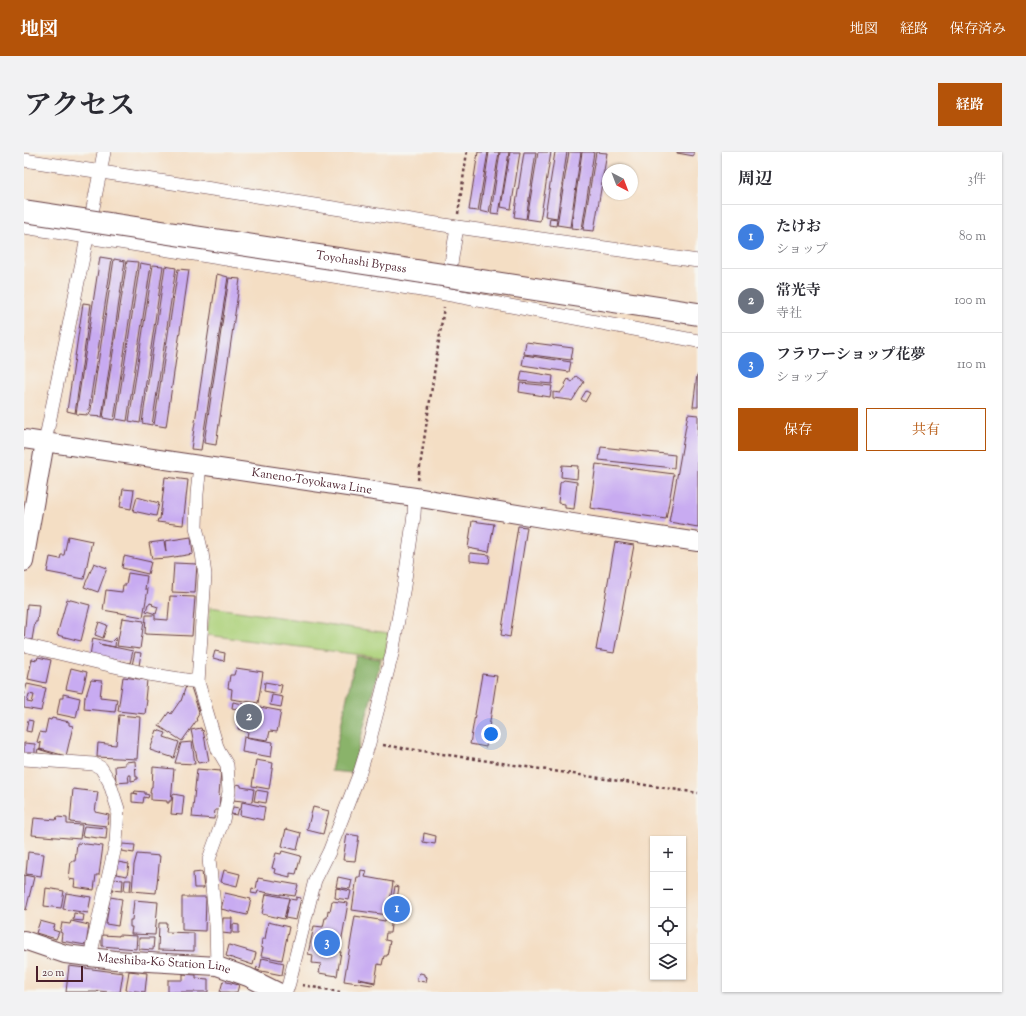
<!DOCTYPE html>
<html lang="ja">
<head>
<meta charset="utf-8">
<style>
	body { margin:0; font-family:"Sorts Mill Goudy","Noto Serif JP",serif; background:#f2f2f3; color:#2b2b33 }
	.controls { position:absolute; right:12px; bottom:12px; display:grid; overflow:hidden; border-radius:0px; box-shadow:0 1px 3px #0004 }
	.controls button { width:36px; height:36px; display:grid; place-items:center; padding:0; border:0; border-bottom:1px solid #e1e1e2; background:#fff; color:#2b2b33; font:20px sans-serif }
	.compass { position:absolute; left:578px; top:12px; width:36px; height:36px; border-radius:50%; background:#fff; box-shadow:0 1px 3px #0004; rotate:138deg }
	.scale { position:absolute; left:12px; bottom:10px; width:47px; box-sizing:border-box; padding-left:4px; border:2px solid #4a1f2b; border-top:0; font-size:11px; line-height:14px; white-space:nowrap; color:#4a1f2b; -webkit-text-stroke:3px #f6f6f2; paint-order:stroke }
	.you { position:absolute; left:467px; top:582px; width:14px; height:14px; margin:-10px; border:3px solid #fff; border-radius:50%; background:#1a73e8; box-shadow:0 0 0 6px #1a73e833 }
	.badge { display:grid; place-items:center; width:26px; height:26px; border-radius:50%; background:#b45309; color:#fff; font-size:13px; font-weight:700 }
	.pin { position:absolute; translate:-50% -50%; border:2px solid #fff; box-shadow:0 1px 4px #0006 }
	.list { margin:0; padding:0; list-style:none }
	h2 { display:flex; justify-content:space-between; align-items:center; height:52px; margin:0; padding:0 16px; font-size:17px }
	h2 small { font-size:13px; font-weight:400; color:#7c7c81 }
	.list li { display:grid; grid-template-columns:26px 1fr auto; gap:12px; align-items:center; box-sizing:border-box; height:64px; padding:0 16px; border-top:1px solid #e1e1e2 }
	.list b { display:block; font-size:15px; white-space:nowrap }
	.list p { margin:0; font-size:13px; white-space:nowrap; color:#7c7c81 }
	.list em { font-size:13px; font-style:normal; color:#7c7c81 }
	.actions { display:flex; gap:8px; padding:12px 16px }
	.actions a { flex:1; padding:9px 0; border:1px solid #b45309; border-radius:0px; text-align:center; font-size:14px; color:#b45309 }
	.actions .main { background:#b45309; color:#fff }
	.icon { flex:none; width:22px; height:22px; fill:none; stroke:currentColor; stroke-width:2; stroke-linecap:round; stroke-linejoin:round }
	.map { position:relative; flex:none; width:674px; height:840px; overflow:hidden; border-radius:0px }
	header { display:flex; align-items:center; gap:24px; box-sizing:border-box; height:56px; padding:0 20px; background:#b45309; color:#fff }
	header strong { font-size:19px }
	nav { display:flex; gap:22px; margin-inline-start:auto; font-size:14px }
	.intro { display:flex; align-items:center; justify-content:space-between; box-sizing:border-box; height:96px; padding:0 24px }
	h1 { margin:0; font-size:28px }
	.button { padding:10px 18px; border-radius:0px; background:#b45309; color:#fff; font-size:14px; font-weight:700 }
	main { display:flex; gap:24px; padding:0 24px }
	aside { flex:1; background:#fff; border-radius:0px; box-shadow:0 1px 3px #0004 }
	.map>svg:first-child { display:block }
</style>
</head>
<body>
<header>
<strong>地図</strong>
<nav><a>地図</a><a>経路</a><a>保存済み</a></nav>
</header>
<div class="intro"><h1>アクセス</h1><a class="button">経路</a></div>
<main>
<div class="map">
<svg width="674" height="840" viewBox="0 0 674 840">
	<rect width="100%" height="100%" fill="#f6f6f2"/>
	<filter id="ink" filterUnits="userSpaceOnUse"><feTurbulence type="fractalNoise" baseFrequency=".025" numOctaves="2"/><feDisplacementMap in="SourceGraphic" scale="8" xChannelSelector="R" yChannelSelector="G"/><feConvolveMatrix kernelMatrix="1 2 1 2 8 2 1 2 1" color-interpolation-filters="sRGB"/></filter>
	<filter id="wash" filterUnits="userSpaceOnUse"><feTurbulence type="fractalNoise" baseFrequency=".012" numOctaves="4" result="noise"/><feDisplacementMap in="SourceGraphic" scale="16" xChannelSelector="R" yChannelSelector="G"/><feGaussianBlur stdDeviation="0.9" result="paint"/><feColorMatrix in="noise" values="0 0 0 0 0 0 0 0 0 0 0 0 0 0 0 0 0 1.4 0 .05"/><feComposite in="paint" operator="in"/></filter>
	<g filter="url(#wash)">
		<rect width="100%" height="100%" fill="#f4dec4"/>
		<path fill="#add17a" stroke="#7c7852" d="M186 455 364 481 361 506 183 483Z"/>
		<path fill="#8ab36a" stroke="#6a694a" d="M332 504 357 507 328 621 307 619Z"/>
		<g id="blocks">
			<g fill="#c8abf1" fill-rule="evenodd">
				<path d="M454 0H464L454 59 445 58Z"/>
				<path d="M465 0H475L465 61 456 59Z"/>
				<path d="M476 0H485L475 62 467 61Z"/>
				<path d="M486 0H496L487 57 477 55Z"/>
				<path d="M500 0H512L502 67 490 65Z"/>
				<path d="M514 0H527L516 69 503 67Z"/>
				<path d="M531 0H543L533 66 521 64Z"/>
				<path d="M545 0H557L546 75 533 73Z"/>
				<path d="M558 0H570L558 77 547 76Z"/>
				<path d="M572 0 583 1 570 79 559 78Z"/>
				<path d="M653 0H670V4L653 1Z"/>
				<path d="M526 66 533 67 532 74 525 73Z"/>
				<path d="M76 105 88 107 64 263 52 262Z"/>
				<path d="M90 107 101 109 78 265 66 264Z"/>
				<path d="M103 109 114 110 90 268 79 266Z"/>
				<path d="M116 111 127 113 103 269 92 267Z"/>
				<path d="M129 113 139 114 116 271 105 269Z"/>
				<path d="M141 114 152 116 128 273 118 271Z"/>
				<path d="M154 117 165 118 142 275 130 273Z"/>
				<path d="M193 122 204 125 177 298 167 297Z"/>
				<path d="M205 126 216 127 192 293 180 291Z"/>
				<path d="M59 151 67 152 51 261 43 259Z"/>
				<path d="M502 190 549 196 547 208 500 202Z"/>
				<path d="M500 203 547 210 545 220 498 213Z"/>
				<path d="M498 219 529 224 528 232 496 229Z"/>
				<path d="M673 223H674V255H669Z"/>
				<path d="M552 224 560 230 548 249 546 248H545L529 246V240L536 241 542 233 541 232 544 227 548 230Z"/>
				<path d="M496 231 528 234 526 245 495 240Z"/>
				<path d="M562 239 566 241 561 250 557 247Z"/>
				<path d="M664 262 674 263V375L645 370Z"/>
				<path d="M577 295 651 303 650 316 575 308Z"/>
				<path d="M572 312 650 322 642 367 566 356Z"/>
				<path d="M538 313 554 314 553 327 537 325Z"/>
				<path d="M141 325 164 328 159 373 133 370 134 367H136Z"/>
				<path d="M540 328 553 330 550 357 541 356V352L534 351 536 331Z"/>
				<path d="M99 337 110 338 107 357 96 355Z"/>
				<path d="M113 345 135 351 132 364 109 359Z"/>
				<path d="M448 369 470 372 465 400 444 396Z"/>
				<path d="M494 374 503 375 486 485 477 483Z"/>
				<path d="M44 384 68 389 60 427 23 420 26 405 36 407 37 403H40Z"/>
				<path d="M167 385 169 402 144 406 128 407 125 391 140 389 142 400 141 389Z"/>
				<path d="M591 390 610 393 590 501 572 498Z"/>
				<path d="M446 401 466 403 465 411 446 409Z"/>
				<path d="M100 404 127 410 124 422 98 416Z"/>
				<path d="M70 411 83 416 74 440 60 435Z"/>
				<path d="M150 411 173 412 171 441 148 440Z"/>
				<path d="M104 421 123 424 121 437H124L119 465 79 458 82 438 98 440 99 433H102Z"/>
				<path d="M146 444 171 445 168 484 121 482 122 463H131V467L144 468Z"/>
				<path d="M43 447 66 453 57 489 33 483Z"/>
				<path d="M126 451 129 452 128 453 134 455 132 462 122 459 124 452H126Z"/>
				<path d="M3 452 15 453 13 470H11L8 488H0Z"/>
				<path d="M98 466 120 469 116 497 93 494Z"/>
				<path d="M75 470 83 473 79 486 71 483Z"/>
				<path d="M92 485 91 495 75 492 109 499 106 511 66 503 69 486 87 490Z"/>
				<path d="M191 499 201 501 200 509 189 506Z"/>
				<path d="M111 500 117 501 115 514 108 513Z"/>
				<path d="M14 505 27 508 22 531 4 527 8 507 13 508Z"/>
				<path d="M47 516 63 520 58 540 42 537Z"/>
				<path d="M212 516 239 520 234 551 207 547 208 537 204 536 206 523H210Z"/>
				<path d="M458 522 473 524 462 595 446 592Z"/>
				<path d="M99 525 123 528 121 548H123L121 562 94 559Z"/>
				<path d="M67 528 78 529 76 545 93 547 91 560 60 557 61 544H62Z"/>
				<path d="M241 530 258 533 256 542 240 539Z"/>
				<path d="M3 532 22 536 17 559 0 556V546ZM5 542 10 543 8 551 3 550Z"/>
				<path d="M162 534 167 535 175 560 174 561 175 562 172 567 173 568 158 589 135 574 145 560 147 562 156 549H157Z"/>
				<path d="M39 542 56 546 52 566 33 562 36 546H39Z"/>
				<path d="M248 543 259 545 257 555 246 553Z"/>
				<path d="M209 550 257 559 253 580 246 579 244 588 223 585 224 580 214 577 217 558 208 556Z"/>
				<path d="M95 563 116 565 113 607 73 605 74 591 92 593Z"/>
				<path d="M28 566 45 570V573L49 574 42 604 16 597 17 591 13 590 16 580 21 581 24 567 27 568Z"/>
				<path d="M4 568 9 569 7 580 2 579Z"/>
				<path d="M177 576 178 579 179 578 185 609 174 611 167 578Z"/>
				<path d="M133 578 142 581 140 585 155 590 150 606 126 598Z"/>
				<path d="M220 585 249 590 247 605 218 600Z"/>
				<path d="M168 590 171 612 151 611 157 591Z"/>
				<path d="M0 591 11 592V603L0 602Z"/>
				<path d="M14 597 30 602 29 604 13 601Z"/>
				<path d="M232 608 249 611 245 637 228 634Z"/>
				<path d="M111 609 112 625H114V627H112V628L107 629V623H104L105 630 92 631 91 614 101 613V610Z"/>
				<path d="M129 615 150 617 147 649H145V651H143V649L127 648V641H126L127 635H128Z"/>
				<path d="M173 617 197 619 195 643 196 644 195 658H191L190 667 168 665Z"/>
				<path d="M213 632 217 633V635L230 637 228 650 209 648 211 634H212Z"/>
				<path d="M49 637 74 640 71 660 85 663 83 674 46 670Z"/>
				<path d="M232 638 244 640 242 651 230 649Z"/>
				<path d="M111 639 121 640V642L125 643 124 646 120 645 119 651 108 650V641L114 642 110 641Z"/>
				<path d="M149 642 160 644 158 663 147 662Z"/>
				<path d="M218 650 241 655 239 668 216 663Z"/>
				<path d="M209 655 215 656 213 663 207 662Z"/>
				<path d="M289 655 305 659 299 682 283 678Z"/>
				<path d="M33 665 43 666V672L58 673 56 687 8 683 10 666 32 668Z"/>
				<path d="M60 674 83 676 82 687 58 684Z"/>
				<path d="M262 677 277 681 273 698 258 694Z"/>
				<path d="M400 681 412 684 411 692 399 690Z"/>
				<path d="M323 682 335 684 331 709 319 708Z"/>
				<path d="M53 691 79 694 75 723H72L70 738 50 735 51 728 45 727 47 709H51Z"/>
				<path d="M98 692 111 693 110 701 97 699Z"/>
				<path d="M258 699 277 704 272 722 266 721V725L250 721 251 717 248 716 252 701 257 702Z"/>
				<path d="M4 700 20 702 17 724 2 722Z"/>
				<path d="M113 702 136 704 132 741 108 739 110 713Z"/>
				<path d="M94 710 105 712 103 724 92 722Z"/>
				<path d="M200 718 216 722 213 734 197 730Z"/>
				<path d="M337 718 343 719 341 725 369 730 364 763 328 758 333 725H336Z"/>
				<path d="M178 720 180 736H170L169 721Z"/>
				<path d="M0 723 10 725 2 758 0 757Z"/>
				<path d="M314 725 328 728 326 737 312 735Z"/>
				<path d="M234 726 274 733 271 744 257 742V743L234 739 233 742 227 741 228 736 232 737Z"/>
				<path d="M89 727 99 728 98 739 88 738Z"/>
				<path d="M101 728H107L106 739H100Z"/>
				<path d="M371 734 375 735 370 765H368L366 781H362L361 788 366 789 363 804H360L358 813 354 812 351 830 334 827 351 831V832L348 833 320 829 331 764 361 769 362 765 366 766Z"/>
				<path d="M22 736 40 739 37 756 20 754Z"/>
				<path d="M312 736 327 739 325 748 311 746Z"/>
				<path d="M42 741 67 745 64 761 39 757Z"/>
				<path d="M201 741 227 747 223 763 197 757Z"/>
				<path d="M242 742 265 746 260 767 238 762Z"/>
				<path d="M86 745 98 747 94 774 82 772Z"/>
				<path d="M158 745H182L181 779 158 778Z"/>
				<path d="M272 745 277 746 272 768 261 766 265 747 272 748Z"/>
				<path d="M110 748 134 750 131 783 107 782 108 775H106V768H108Z"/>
				<path d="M308 749 324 751 316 797 299 795V797L317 800 313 824 295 821 297 812 288 811 289 803 284 802 290 774 299 775 301 766H303L304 758 306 759Z"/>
				<path d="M50 761 60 763 59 769 49 768Z"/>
				<path d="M199 766H208L207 782 198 781Z"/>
				<path d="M16 769 31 773 29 778 35 780 32 787 12 781Z"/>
				<path d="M47 769 65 773 62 793 37 789 38 781 36 780 38 771 46 772Z"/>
				<path d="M244 770 265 775 258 808 237 804 239 796 237 795 238 787H241Z"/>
				<path d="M135 771H143L142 780 170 781V799L134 798Z"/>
				<path d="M209 772 215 773V781H209Z"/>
				<path d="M78 783 95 784V783L113 784 112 797 78 794Z"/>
				<path d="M115 786H130L129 798 115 797Z"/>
				<path d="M205 793 232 801 229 813 202 804Z"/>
				<path d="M238 806 260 811 258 823 232 818 233 815 236 816Z"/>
				<path d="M45 814 99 821 96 840H85L74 839 73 840H42Z"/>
				<path d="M105 819 123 821 121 840 102 838Z"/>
				<path d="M396 821 400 822V824L403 825 402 830 393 829V825Z"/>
				<path d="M159 822 172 823V826L184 827V840H144V828H159Z"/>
				<path d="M199 829 215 833 213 840H196Z"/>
			</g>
		</g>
	</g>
	<g filter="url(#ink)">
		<use href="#blocks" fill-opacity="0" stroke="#643c42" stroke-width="1"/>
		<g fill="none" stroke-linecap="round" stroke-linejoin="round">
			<g stroke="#643c42" stroke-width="14">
				<g id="street">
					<path d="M0 8 433 75 674 109"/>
					<path d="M0 75 422 142 674 189"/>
					<path d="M424 130 433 75"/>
					<path d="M21 290 63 86 80 0"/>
					<path d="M176 313 173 342 172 375 178 401 181 423 174 530 194 598 203 613 205 640 199 668 185 707 192 773 193 814"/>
					<path d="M0 493 124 522 174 530"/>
					<path d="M0 607 70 612 77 616 85 629 94 657 92 691 66 805"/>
					<path d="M262 840 265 831 291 728 305 700 336 620 345 591 368 502 380 434 390 363 391 345"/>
				</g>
			</g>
			<g stroke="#643c42" stroke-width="20">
				<g id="secondary">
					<path id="s1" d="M0 287 391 345 542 370 674 390"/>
					<path d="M0 410 21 290"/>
					<path id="s2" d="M0 788 41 802 91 808 193 814 224 825 254 840"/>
				</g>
			</g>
			<g stroke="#643c42" stroke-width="2.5" stroke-dasharray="3 3" stroke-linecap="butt">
				<path d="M434 62 443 0"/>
				<path d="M394 328 420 155"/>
				<path d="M359 593 674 641"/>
				<path d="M278 833 316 840"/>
			</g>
			<use href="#street" stroke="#fff" stroke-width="13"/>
			<use href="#secondary" stroke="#fff" stroke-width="18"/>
			<g stroke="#643c42" stroke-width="24" stroke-linecap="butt">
				<g id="highway-bridge">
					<path id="s3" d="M0 59 674 162"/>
				</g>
			</g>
			<use href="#highway-bridge" stroke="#fff" stroke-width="22"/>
		</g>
	</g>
	<g text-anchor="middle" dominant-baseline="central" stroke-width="3" stroke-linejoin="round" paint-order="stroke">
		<g font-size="12" fill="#4a1f2b" stroke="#f6f6f2">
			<text stroke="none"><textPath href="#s3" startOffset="341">Toyohashi Bypass</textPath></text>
			<text stroke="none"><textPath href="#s1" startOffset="291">Kaneno-Toyokawa Line</textPath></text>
			<text stroke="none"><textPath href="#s2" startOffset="143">Maeshiba-Kō Station Line</textPath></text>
		</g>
	</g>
</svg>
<div class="controls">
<button>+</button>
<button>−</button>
<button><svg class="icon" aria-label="locate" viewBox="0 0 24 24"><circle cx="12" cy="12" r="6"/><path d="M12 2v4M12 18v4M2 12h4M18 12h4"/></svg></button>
<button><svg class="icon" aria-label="layers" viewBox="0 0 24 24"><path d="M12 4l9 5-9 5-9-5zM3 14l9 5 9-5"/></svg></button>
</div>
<svg class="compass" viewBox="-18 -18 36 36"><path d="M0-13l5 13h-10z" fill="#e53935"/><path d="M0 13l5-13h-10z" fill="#7c7c81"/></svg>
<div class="scale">20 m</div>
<div class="you"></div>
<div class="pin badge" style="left:373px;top:757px;background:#3f7fe0">1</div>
<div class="pin badge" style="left:225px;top:565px;background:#6b7280">2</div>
<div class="pin badge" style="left:303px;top:791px;background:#3f7fe0">3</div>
</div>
<aside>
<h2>周辺<small>3件</small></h2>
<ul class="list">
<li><span class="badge" style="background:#3f7fe0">1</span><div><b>たけお</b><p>ショップ</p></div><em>80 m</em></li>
<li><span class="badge" style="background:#6b7280">2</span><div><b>常光寺</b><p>寺社</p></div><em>100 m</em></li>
<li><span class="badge" style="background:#3f7fe0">3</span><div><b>フラワーショップ花夢</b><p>ショップ</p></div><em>110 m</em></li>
</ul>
<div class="actions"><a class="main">保存</a><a>共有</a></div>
</aside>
</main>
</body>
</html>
